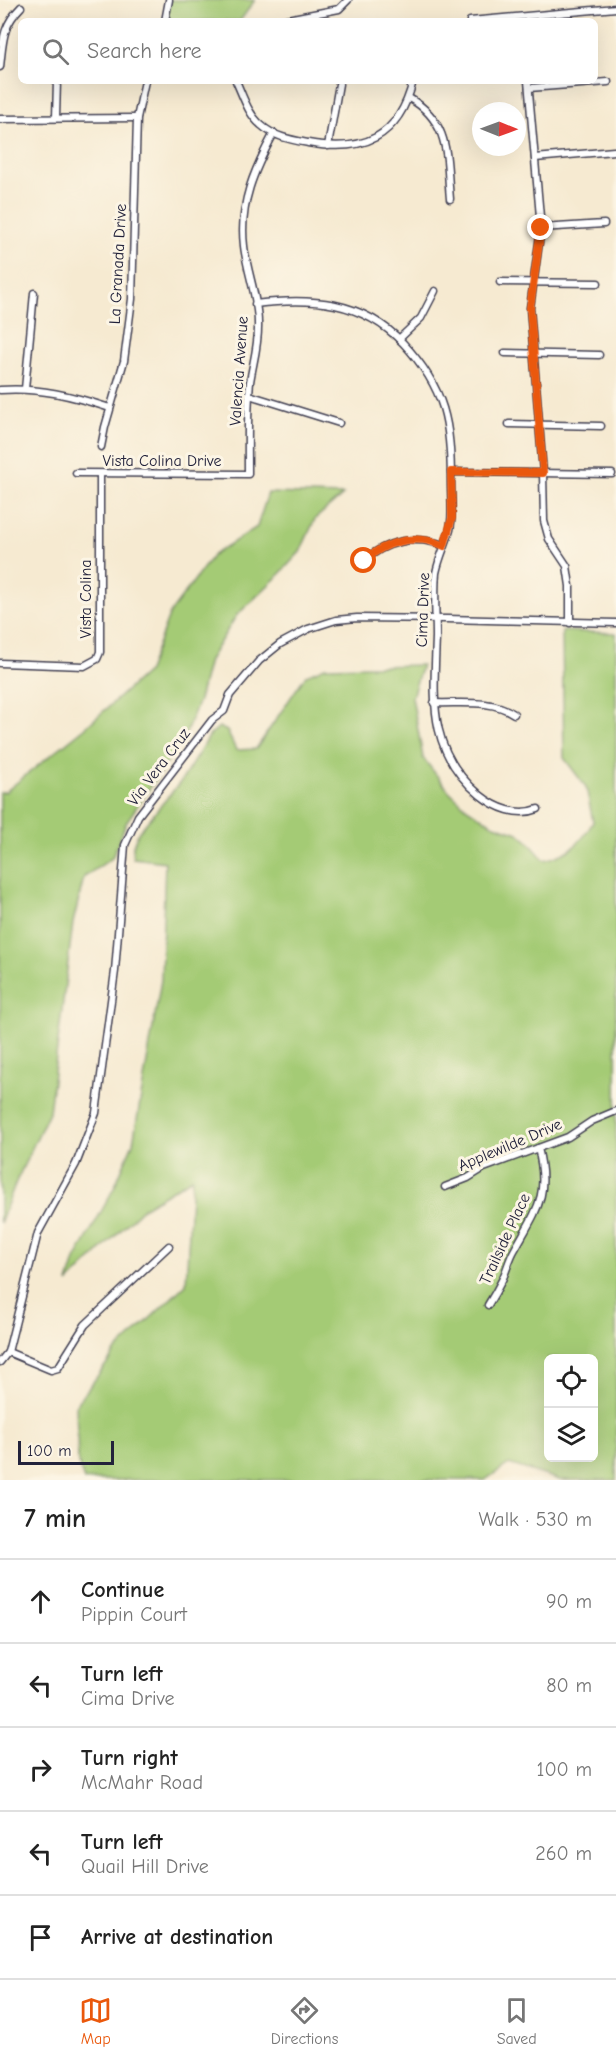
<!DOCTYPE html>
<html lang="en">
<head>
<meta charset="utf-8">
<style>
	body { margin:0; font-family:"Comic Neue",sans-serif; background:#f2f2f2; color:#222 }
	.controls { position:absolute; right:18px; bottom:18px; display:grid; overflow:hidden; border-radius:9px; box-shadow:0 6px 24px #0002 }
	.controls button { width:54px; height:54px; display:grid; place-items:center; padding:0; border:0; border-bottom:2px solid #e0e0e0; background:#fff; color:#222; font:30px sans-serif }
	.compass { position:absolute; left:472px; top:102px; width:54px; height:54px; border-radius:50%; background:#fff; box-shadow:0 6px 24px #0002; rotate:91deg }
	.scale { position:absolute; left:18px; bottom:15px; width:96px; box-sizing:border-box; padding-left:6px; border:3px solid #22223b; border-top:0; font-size:16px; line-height:21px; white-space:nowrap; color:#22223b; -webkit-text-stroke:4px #fcf5e5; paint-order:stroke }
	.stop { position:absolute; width:18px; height:18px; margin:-14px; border:4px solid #ea580c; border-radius:50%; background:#fff }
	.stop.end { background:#ea580c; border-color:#fff; box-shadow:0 2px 6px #0008 }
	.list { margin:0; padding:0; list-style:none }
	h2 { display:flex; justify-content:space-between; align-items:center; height:78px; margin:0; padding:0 24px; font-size:26px }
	h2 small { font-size:20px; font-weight:400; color:#767676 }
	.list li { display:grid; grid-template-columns:39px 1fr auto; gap:18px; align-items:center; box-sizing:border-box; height:84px; padding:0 24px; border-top:2px solid #e0e0e0 }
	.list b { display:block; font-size:22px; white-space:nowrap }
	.list p { margin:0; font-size:20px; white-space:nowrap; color:#767676 }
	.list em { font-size:20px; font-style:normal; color:#767676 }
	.icon { flex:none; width:33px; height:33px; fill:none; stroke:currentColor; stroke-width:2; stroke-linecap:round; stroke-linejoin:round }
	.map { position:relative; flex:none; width:616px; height:1480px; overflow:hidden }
	.search { position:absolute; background:#fff; box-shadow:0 6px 24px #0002; left:18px; right:18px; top:18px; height:66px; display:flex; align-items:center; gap:15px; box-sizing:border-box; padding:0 21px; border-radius:9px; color:#767676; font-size:22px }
	.sheet { height:498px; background:#fff }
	nav { display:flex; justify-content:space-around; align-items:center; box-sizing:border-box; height:84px; border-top:2px solid #e0e0e0; background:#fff; font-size:16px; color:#767676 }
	nav a { display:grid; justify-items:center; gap:3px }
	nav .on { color:#ea580c }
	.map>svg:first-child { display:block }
</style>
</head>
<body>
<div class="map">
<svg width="616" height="1480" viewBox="0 0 616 1480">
	<rect width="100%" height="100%" fill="#fcf5e5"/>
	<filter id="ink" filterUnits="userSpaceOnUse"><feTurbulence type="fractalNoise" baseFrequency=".0167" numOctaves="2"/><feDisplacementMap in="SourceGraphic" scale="12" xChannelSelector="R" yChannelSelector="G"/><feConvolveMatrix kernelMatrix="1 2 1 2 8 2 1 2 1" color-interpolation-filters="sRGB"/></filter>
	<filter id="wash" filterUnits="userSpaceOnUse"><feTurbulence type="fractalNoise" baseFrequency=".008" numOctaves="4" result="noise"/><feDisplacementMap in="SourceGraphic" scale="24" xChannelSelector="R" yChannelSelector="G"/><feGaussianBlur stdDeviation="1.35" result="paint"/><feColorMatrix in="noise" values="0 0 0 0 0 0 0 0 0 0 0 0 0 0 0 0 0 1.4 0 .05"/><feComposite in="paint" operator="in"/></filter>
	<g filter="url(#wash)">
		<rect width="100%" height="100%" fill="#f6ead1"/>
		<g fill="#a4cb75" stroke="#637658" stroke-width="1.5" fill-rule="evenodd">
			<path d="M169 0H255L240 21H165Z"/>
			<path d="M268 493 343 495 315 519 300 552 276 578 236 616 209 660 199 700 184 738 127 821 112 858 84 877 73 923 49 1112 16 1182 0 1223V792H5L86 727 148 671 170 613 213 555 257 527Z"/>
			<path d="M562 631 616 633V1480H560L509 1464 485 1480H84L78 1462 76 1405 116 1351 186 1284 192 1178 144 1207 68 1283 75 1260 114 1188 133 1143 161 980 165 862 133 858V846L138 833 182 780 210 735 219 727 227 731 236 750 256 749 306 675 325 667 422 665 412 697 423 758 449 791 467 808 492 824 518 833 528 841 544 860C569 854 580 845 593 822L586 787 564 758ZM548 1358H594V1458H548Z"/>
		</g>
	</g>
	<g filter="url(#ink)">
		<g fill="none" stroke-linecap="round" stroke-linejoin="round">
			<g stroke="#424052" stroke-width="9">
				<g id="minor">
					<path d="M165 21 169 0"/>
					<path d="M277 21 339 9 348 0"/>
					<path d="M470 21 616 8"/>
					<path d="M0 67C3 41 2 26 21 7"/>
					<path d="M236 81C243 96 248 114 261 125 274 137 292 140 308 143 363 153 399 138 413 81"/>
					<path d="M528 81 541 228 530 308 543 473 544 521 549 539 567 566 570 586V623"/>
					<path d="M529 88 608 82"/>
					<path d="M409 98C451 122 446 157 450 199"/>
					<path d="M56 118 57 81"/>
					<path d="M0 119 137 118"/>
					<path d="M328 146 339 84"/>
					<path d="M535 158 614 151"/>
					<path d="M541 228 604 224"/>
					<path d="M500 282 598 283"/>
					<path d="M255 304C310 297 362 300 403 343 446 389 451 424 451 484 451 499 453 515 450 530 446 544 439 558 436 573 434 594 436 616 436 637 434 699 427 751 480 795 496 808 518 817 538 809"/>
					<path d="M399 339 421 318 435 291"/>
					<path d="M505 353 599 355"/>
					<path d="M25 389 34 293"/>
					<path d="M0 390C39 387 73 396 110 408"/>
					<path d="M249 395 339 423"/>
					<path d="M509 424 601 426"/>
					<path d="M101 447 105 427 124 361 132 299 137 118 145 81"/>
					<path d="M451 472 612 474"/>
					<path d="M76 473 248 474C248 444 247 413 250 382 253 362 259 344 258 323 258 298 247 272 244 246 239 204 254 170 274 133"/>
					<path d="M364 561C385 541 416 534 445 546"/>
					<path d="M0 663 84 666 97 659 100 652V475"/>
					<path d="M434 703C460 704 492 699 514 714"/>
					<path d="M445 1187 468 1178 484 1168 568 1137 592 1121 616 1111"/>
					<path d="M488 1305C493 1297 498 1288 502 1280 507 1270 509 1259 515 1249 537 1209 550 1196 538 1148"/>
					<path d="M8 1352 51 1370 58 1368 85 1325 169 1246"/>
					<path d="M0 1362 8 1352 38 1233 76 1164 96 1113 115 971 125 845 138 816 212 720 224 711 230 695 259 661 280 644 308 629 336 620 357 618 447 619 616 623"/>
				</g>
			</g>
			<use href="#minor" stroke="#fff" stroke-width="6"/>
		</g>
	</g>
	<g fill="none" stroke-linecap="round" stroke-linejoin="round" filter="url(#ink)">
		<path stroke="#ea580c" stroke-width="8" d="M364 561C385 541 417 533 444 546L452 518 451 472 543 473 530 308 541 228"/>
	</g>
	<g text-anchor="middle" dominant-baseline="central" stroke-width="6" stroke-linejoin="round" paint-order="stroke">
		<g font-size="16" fill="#22223b" stroke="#fcf5e5">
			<text transform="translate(118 264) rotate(-87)">La Granada Drive</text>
			<text transform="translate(239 371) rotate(-86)">Valencia Avenue</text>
			<text x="162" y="461">Vista Colina Drive</text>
			<text transform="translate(86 599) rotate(-90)">Vista Colina</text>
			<text transform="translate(423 610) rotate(-88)">Cima Drive</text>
			<text transform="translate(159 767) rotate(-53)">Via Vera Cruz</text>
			<text transform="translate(510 1145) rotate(-23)">Applewilde Drive</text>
			<text transform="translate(505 1239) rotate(-65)">Trailside Place</text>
		</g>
	</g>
</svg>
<div class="controls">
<button><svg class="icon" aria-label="locate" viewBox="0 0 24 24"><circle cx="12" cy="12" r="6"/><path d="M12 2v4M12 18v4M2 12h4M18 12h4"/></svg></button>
<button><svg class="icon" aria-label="layers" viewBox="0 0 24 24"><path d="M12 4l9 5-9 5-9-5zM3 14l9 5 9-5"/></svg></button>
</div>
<svg class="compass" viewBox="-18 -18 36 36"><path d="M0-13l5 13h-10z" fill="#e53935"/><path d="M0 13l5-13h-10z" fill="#767676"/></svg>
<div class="scale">100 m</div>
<div class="stop" style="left:364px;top:561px"></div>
<div class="stop end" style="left:541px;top:228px"></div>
<div class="search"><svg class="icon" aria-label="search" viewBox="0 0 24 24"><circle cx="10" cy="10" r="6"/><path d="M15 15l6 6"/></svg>Search here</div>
</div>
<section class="sheet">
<h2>7 min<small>Walk · 530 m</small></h2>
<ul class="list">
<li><svg class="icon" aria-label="ahead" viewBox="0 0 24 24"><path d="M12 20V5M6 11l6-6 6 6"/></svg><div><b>Continue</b><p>Pippin Court</p></div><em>90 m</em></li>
<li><svg class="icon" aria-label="left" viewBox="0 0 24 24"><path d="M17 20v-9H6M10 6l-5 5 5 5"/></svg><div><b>Turn left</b><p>Cima Drive</p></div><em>80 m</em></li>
<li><svg class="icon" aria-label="right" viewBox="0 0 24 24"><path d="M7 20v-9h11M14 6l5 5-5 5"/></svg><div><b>Turn right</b><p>McMahr Road</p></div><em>100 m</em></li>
<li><svg class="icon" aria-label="left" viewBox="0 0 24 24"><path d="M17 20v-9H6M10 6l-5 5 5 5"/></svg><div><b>Turn left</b><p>Quail Hill Drive</p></div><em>260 m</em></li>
<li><svg class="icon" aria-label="arrive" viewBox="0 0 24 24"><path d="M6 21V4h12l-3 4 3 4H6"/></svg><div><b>Arrive at destination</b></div></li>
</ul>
</section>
<nav>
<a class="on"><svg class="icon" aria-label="map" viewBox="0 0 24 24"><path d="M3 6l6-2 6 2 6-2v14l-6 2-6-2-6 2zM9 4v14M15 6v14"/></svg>Map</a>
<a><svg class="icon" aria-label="directions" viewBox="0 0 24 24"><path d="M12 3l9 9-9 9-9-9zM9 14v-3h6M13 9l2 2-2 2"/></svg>Directions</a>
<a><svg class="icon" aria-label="saved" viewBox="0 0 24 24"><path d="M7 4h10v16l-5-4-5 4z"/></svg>Saved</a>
</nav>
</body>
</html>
